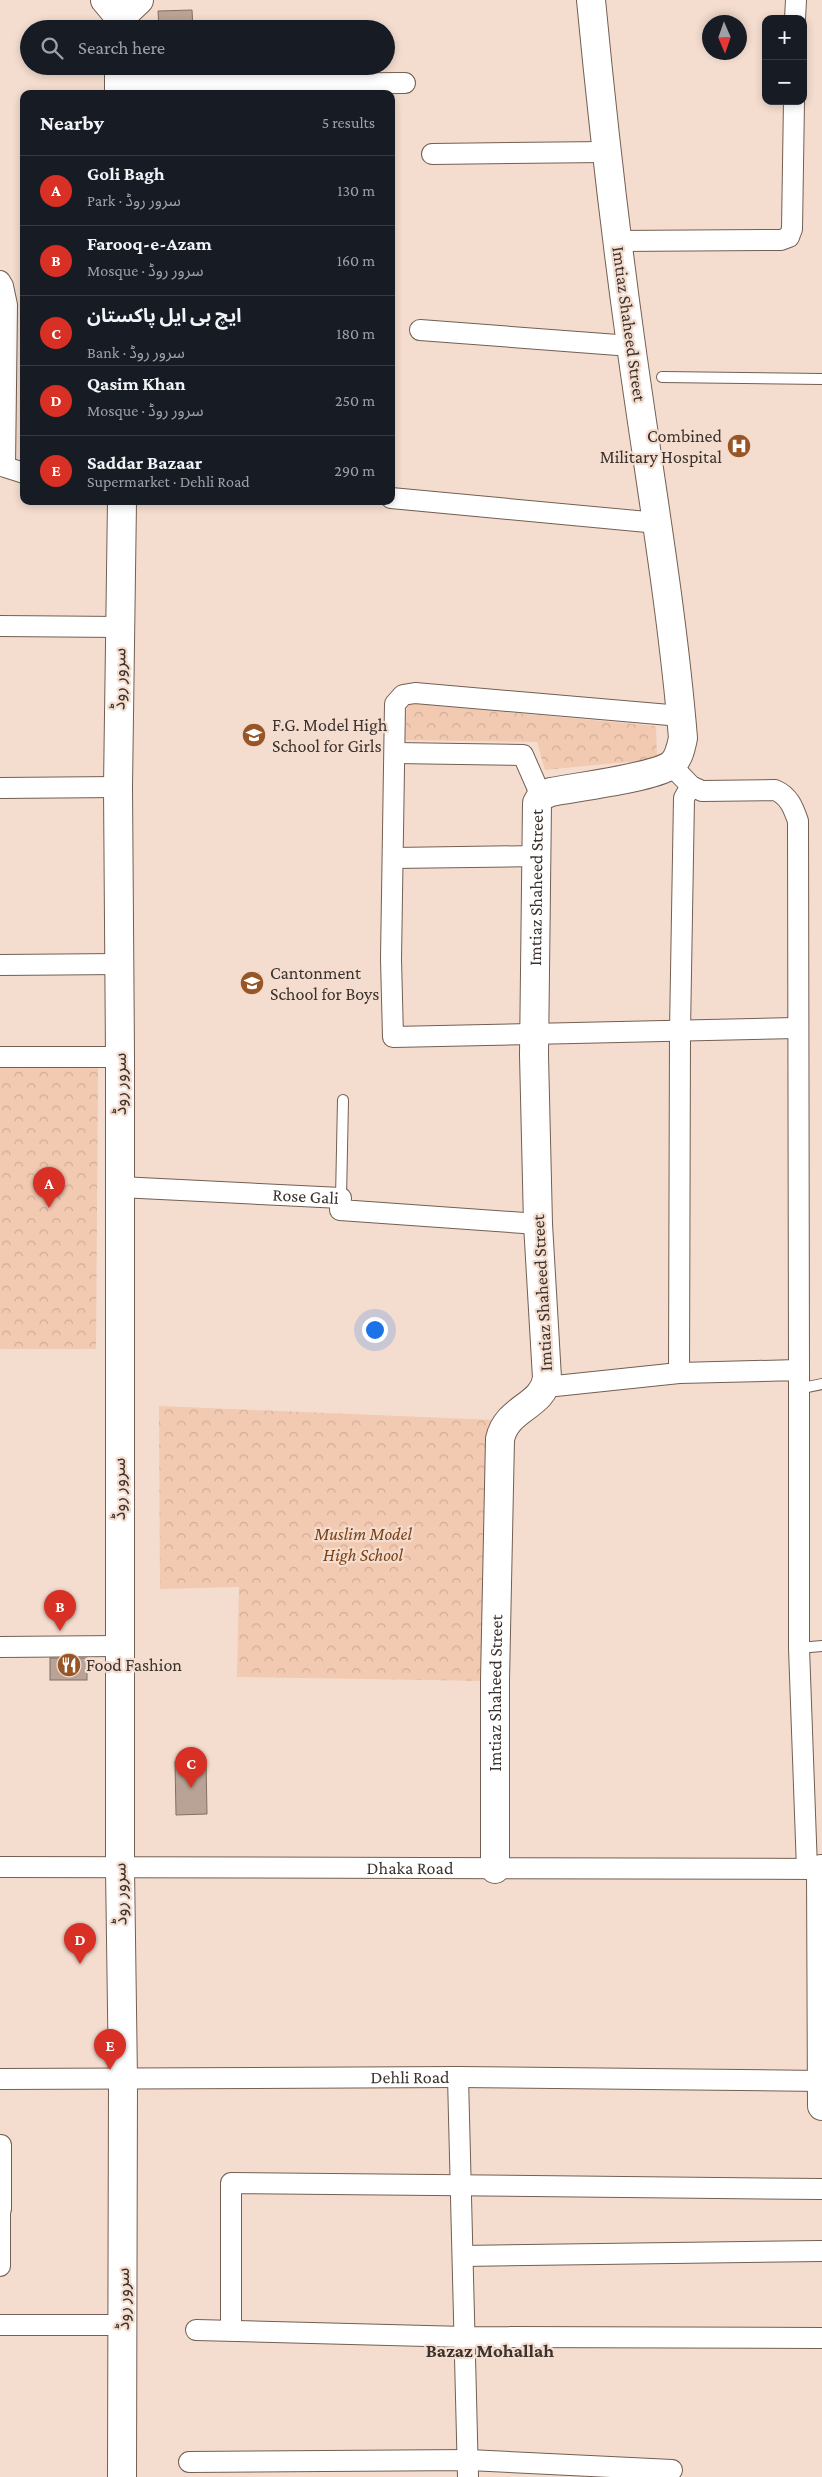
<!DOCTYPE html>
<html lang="en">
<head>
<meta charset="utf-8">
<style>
	body { margin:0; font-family:"Crimson Pro","Noto Sans Arabic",serif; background:#242831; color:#f1f3f6 }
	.controls { position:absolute; right:15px; top:15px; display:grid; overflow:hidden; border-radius:10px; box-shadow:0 2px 8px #0003 }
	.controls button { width:45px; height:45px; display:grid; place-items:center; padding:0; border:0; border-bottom:1px solid #363941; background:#171b24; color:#f1f3f6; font:25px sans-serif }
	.compass { position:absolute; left:702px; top:15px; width:45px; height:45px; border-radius:50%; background:#171b24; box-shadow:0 2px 8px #0003; rotate:178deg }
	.you { position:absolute; left:374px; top:1329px; width:18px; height:18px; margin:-12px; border:4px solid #fff; border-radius:50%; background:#1a73e8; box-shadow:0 0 0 8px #1a73e833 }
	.badge { display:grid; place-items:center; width:32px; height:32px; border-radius:50%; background:#d93025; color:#fff; font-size:16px; font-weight:700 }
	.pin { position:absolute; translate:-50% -41px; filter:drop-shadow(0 1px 2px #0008) }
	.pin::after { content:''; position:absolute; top:26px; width:18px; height:15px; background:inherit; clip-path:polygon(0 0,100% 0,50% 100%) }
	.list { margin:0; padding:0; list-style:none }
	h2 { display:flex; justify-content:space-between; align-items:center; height:65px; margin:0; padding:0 20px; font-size:21px }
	h2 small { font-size:16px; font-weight:400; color:#9ea1a6 }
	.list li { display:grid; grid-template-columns:32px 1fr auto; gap:15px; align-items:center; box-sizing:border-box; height:70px; padding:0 20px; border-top:1px solid #363941 }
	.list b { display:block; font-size:19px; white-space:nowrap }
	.list p { margin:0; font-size:16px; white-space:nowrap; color:#9ea1a6 }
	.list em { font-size:16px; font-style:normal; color:#9ea1a6 }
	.icon { flex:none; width:28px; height:28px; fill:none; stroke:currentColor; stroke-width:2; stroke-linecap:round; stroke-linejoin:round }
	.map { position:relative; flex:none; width:822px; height:2477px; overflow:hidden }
	.search { position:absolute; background:#171b24; box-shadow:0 2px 8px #0003; left:20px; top:20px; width:375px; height:55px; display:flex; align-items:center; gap:12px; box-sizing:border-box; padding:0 18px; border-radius:28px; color:#9ea1a6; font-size:19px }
	.panel { position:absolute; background:#171b24; box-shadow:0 2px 8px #0003; left:20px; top:90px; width:375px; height:415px; border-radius:10px }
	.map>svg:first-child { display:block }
</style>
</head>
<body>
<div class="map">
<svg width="822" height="2477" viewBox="0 0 822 2477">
	<defs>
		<pattern id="forest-crowns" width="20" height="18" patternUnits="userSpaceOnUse" patternTransform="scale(1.25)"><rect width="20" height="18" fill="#f2c9b1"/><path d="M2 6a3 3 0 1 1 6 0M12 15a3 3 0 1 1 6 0" fill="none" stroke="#d0ad99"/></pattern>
	</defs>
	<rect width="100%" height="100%" fill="#f4ddcf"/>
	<g fill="url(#forest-crowns)">
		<path d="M407 703 656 726 657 759 545 770 537 742 405 740Z"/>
		<path d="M0 1066 98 1067 96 1349H0Z"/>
		<path d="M159 1406 495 1420 490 1681 237 1677 239 1587 160 1589Z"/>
	</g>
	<g fill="#b9a396" stroke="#836f62">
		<path d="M192 10 193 29H159L158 11Z"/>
		<rect x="50" y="1658" width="37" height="22"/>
		<path d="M206 1760 207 1814 176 1815 175 1761Z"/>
	</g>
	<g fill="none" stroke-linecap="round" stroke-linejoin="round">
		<g stroke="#735f53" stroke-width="12">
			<g id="lane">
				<path d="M662 377 822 379"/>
				<path d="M341 1198 343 1100"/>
				<path d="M798 1389 822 1384"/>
				<path d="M799 1648 822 1646"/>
			</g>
		</g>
		<g stroke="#735f53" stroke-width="22">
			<g id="street">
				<path d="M795 19 796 0"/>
				<path d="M119 85 405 83"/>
				<path d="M432 154 605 152"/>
				<path d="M617 241 781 240 789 237 792 229 794 101"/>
				<path d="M0 281 3 286 7 305 5 467 24 473"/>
				<path d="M420 330 631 346"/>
				<path d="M391 498 658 523"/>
				<path d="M0 626 120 627"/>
				<path d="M681 716 415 693 403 695 395 704 391 959 393 1037 796 1028"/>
				<path d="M395 753 523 755 541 796"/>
				<path d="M671 765 691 786 702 791 775 790C789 796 793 807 798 821L799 1370"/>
				<path d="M0 788 118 787"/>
				<path d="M393 858 537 856"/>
				<path d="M0 965 120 964"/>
				<path d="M0 1057H120"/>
				<path id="s1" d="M120 1187 341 1198 340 1210 538 1224"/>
				<path d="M679 1373 680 1031 684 798 691 786"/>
				<path d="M546 1387 679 1373 799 1370V1648L807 1869"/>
				<path d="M0 1647 119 1646"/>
				<path id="s2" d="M0 1867 822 1869"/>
				<path d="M458 2077 468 2477"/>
				<path id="s3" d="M0 2079 458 2077 821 2081"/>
				<path d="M0 2209V2266"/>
				<path d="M1 2209V2145"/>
				<path d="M463 2256 822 2251"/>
				<path d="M0 2325H123"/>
				<path d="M196 2330 465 2337 822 2338"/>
				<path d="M231 2330V2183L822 2189"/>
				<path d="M189 2462 469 2460 672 2470"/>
			</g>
		</g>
		<g stroke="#735f53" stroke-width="30">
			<g id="secondary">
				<path d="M105 0 120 18 139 0"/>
				<path d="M119 94V66"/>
				<path d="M122 501 118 787 120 1057V1868L123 2080 122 2477"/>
				<path id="s4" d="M495 1869V1680L500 1439C507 1407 543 1407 547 1378L538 1224 534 1055 537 803 541 796 551 792C576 787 652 778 671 765 679 759 681 747 683 738 672 606 649 476 631 345 615 230 602 115 591 0"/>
				<path d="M821 1869 822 2106"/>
			</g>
		</g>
		<use href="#lane" stroke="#fff" stroke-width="10"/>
		<use href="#street" stroke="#fff" stroke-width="20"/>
		<use href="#secondary" stroke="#fff" stroke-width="28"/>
	</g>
	<defs>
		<g id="hospital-disc" transform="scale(1.25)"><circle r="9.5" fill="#985525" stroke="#f4ddcf"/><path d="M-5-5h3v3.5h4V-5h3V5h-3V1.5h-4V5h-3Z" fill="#fff"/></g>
		<g id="school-disc" transform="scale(1.25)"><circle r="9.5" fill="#985525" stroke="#f4ddcf"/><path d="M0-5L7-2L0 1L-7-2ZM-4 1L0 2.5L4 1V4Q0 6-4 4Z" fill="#fff"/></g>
		<g id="restaurant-disc" transform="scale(1.25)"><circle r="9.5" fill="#985525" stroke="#f4ddcf"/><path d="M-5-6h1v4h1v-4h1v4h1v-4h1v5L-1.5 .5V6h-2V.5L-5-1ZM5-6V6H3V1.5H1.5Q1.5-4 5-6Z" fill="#fff"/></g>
	</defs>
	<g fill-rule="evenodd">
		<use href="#hospital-disc" x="739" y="446"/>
		<use href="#school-disc" x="254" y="735"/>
		<use href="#school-disc" x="252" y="983"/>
		<use href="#restaurant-disc" x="69" y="1665"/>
	</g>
	<g text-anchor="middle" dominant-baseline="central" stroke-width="4.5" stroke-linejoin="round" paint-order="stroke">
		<g font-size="18" fill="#3b322d" stroke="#f4ddcf">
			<text transform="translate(629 324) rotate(82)">Imtiaz Shaheed Street</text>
			<text transform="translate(119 679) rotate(-89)">سرور روڈ</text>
			<text stroke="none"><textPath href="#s4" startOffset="1000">Imtiaz Shaheed Street</textPath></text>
			<text transform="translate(120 1084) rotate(-90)">سرور روڈ</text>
			<text stroke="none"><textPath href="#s1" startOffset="186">Rose Gali</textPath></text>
			<text transform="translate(542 1293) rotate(-93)">Imtiaz Shaheed Street</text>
			<text transform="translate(119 1489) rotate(-90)">سرور روڈ</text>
			<text stroke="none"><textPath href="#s4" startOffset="176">Imtiaz Shaheed Street</textPath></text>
			<text stroke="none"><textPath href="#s2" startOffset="410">Dhaka Road</textPath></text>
			<text transform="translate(120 1894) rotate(-91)">سرور روڈ</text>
			<text stroke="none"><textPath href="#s3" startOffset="410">Dehli Road</textPath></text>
			<text transform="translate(123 2299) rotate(-90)">سرور روڈ</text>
		</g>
		<g font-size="18" fill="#3b322d" stroke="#f4ddcf" text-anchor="start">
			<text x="722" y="436" text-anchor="end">Combined<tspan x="722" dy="21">Military Hospital</tspan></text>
			<text x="272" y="725">F.G. Model High<tspan x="272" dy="21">School for Girls</tspan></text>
			<text x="270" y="973">Cantonment<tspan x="270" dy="21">School for Boys</tspan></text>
			<text x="86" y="1665">Food Fashion</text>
		</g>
		<g font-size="18" font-style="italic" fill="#7b4117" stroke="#f4ddcf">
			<text x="363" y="1534">Muslim Model<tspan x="363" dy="21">High School</tspan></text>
		</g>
		<g font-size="19" font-weight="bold" fill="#3b322d" stroke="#f4ddcf">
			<text x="490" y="2350">Bazaz Mohallah</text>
		</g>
	</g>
</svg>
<div class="controls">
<button>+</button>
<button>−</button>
</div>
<svg class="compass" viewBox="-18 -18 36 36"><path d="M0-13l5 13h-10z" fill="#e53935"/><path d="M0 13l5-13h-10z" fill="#9ea1a6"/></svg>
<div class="you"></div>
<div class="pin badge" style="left:49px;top:1208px">A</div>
<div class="pin badge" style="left:60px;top:1631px">B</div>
<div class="pin badge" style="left:191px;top:1788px">C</div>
<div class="pin badge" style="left:80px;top:1964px">D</div>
<div class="pin badge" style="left:110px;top:2070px">E</div>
<div class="search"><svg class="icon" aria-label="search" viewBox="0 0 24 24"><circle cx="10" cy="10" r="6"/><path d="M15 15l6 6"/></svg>Search here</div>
<section class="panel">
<h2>Nearby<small>5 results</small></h2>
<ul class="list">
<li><span class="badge">A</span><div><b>Goli Bagh</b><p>Park · سرور روڈ</p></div><em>130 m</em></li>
<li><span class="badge">B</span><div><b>Farooq-e-Azam</b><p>Mosque · سرور روڈ</p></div><em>160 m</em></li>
<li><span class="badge">C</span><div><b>ایچ بی ایل پاکستان</b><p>Bank · سرور روڈ</p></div><em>180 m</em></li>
<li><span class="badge">D</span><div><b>Qasim Khan</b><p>Mosque · سرور روڈ</p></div><em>250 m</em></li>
<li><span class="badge">E</span><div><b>Saddar Bazaar</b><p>Supermarket · Dehli Road</p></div><em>290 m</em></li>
</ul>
</section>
</div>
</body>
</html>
